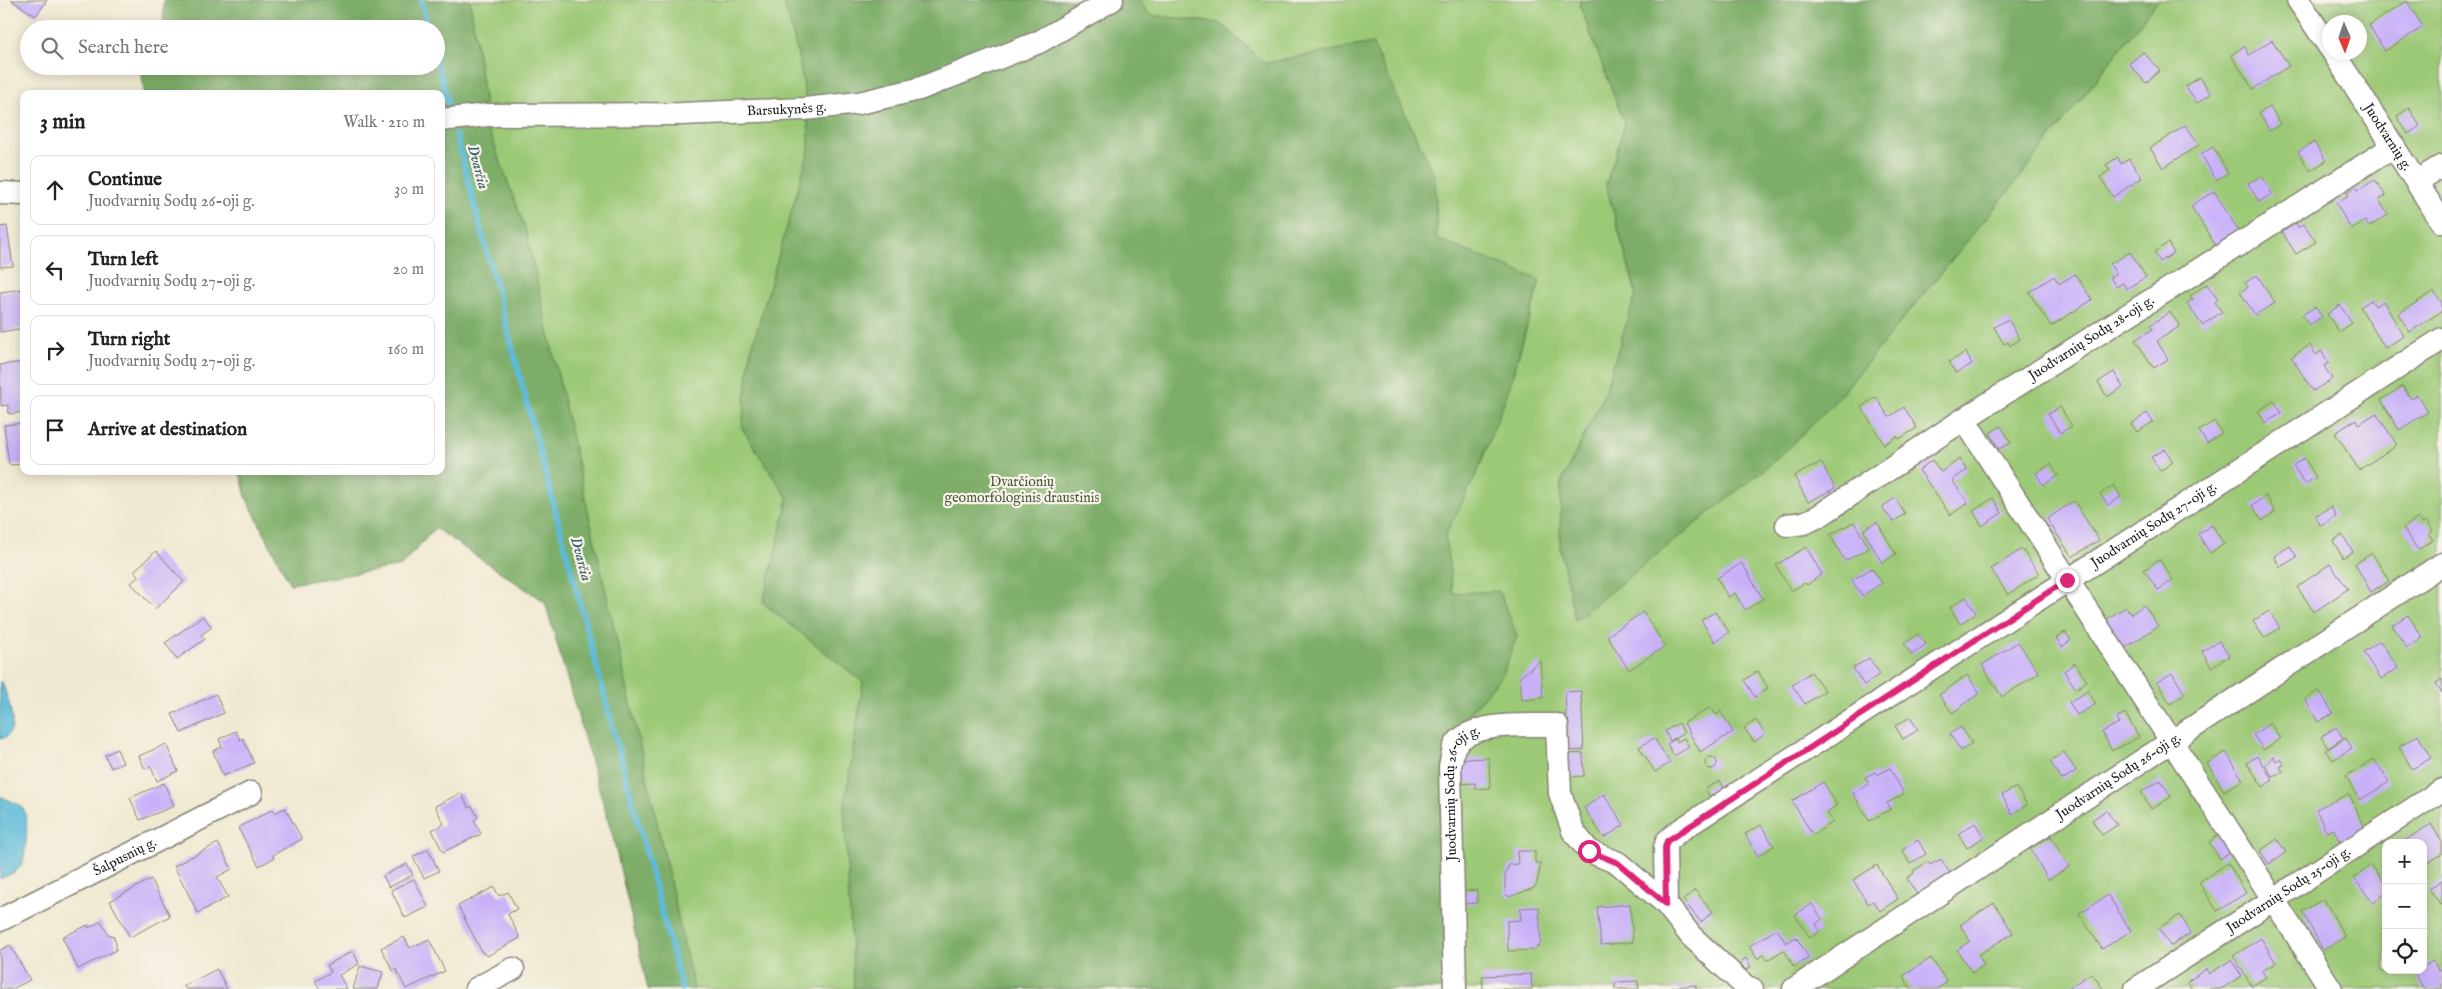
<!DOCTYPE html>
<html lang="en">
<head>
<meta charset="utf-8">
<style>
	body { margin:0; font-family:"IM FELL English",serif; background:#f2f2f2; color:#222 }
	.controls { position:absolute; right:15px; bottom:15px; display:grid; overflow:hidden; border-radius:10px; box-shadow:0 2px 12px #0003 }
	.controls button { width:45px; height:45px; display:grid; place-items:center; padding:0; border:0; border-bottom:1px solid #e0e0e0; background:#fff; color:#222; font:25px sans-serif }
	.compass { position:absolute; left:2322px; top:15px; width:45px; height:45px; border-radius:50%; background:#fff; box-shadow:0 2px 12px #0003; rotate:178deg }
	.stop { position:absolute; width:15px; height:15px; margin:-11px; border:4px solid #db2777; border-radius:50%; background:#fff }
	.stop.end { background:#db2777; border-color:#fff; box-shadow:0 1px 5px #0008 }
	.list { margin:0; padding:0; list-style:none }
	h2 { display:flex; justify-content:space-between; align-items:center; height:65px; margin:0; padding:0 20px; font-size:21px }
	h2 small { font-size:16px; font-weight:400; color:#767676 }
	.list li { display:grid; grid-template-columns:32px 1fr auto; gap:15px; align-items:center; box-sizing:border-box; height:70px; margin:0 10px 10px; padding:0 10px; border:1px solid #e0e0e0; border-radius:10px }
	.list b { display:block; font-size:19px; white-space:nowrap }
	.list p { margin:0; font-size:16px; white-space:nowrap; color:#767676 }
	.list em { font-size:16px; font-style:normal; color:#767676 }
	.icon { flex:none; width:28px; height:28px; fill:none; stroke:currentColor; stroke-width:2; stroke-linecap:round; stroke-linejoin:round }
	.map { position:relative; flex:none; width:2442px; height:989px; overflow:hidden }
	.search { position:absolute; background:#fff; box-shadow:0 2px 12px #0003; left:20px; top:20px; width:425px; height:55px; display:flex; align-items:center; gap:12px; box-sizing:border-box; padding:0 18px; border-radius:28px; color:#767676; font-size:19px }
	.panel { position:absolute; background:#fff; box-shadow:0 2px 12px #0003; left:20px; top:90px; width:425px; height:385px; border-radius:10px }
	.map>svg:first-child { display:block }
</style>
</head>
<body>
<div class="map">
<svg width="2442" height="989" viewBox="0 0 2442 989">
	<rect width="100%" height="100%" fill="#f7f3e8"/>
	<filter id="ink" filterUnits="userSpaceOnUse"><feTurbulence type="fractalNoise" baseFrequency=".02" numOctaves="2"/><feDisplacementMap in="SourceGraphic" scale="10" xChannelSelector="R" yChannelSelector="G"/><feConvolveMatrix kernelMatrix="1 2 1 2 8 2 1 2 1" color-interpolation-filters="sRGB"/></filter>
	<filter id="wash" filterUnits="userSpaceOnUse"><feTurbulence type="fractalNoise" baseFrequency=".0096" numOctaves="4" result="noise"/><feDisplacementMap in="SourceGraphic" scale="20" xChannelSelector="R" yChannelSelector="G"/><feGaussianBlur stdDeviation="1.12" result="paint"/><feColorMatrix in="noise" values="0 0 0 0 0 0 0 0 0 0 0 0 0 0 0 0 0 1.4 0 .05"/><feComposite in="paint" operator="in"/></filter>
	<g filter="url(#wash)">
		<rect width="100%" height="100%" fill="#f0e9d1"/>
		<path fill="#9cc976" stroke="#5c7249" fill-rule="evenodd" d="M168 0H1580V6L1625 124 1606 185 1636 293 1603 397 1561 483 1560 547 1576 620 1833 404 2024 172 2158 0H2442V989H648L613 837 545 602 435 528 401 566 290 584 246 497 240 471H441V94L436 66V29ZM2330 22H2360V52H2330ZM1499 264 1540 281 1509 389ZM2386 843H2423V970H2386Z"/>
		<g fill="#7dad67" stroke="#4c6442">
			<path d="M164 0H470L485 105 441 110V94H144L141 66H436V29H163Z"/>
			<path d="M783 0H1138L1150 15 1220 23 1265 63 1372 43 1435 177 1437 239 1540 280 1508 391 1478 471 1445 536 1453 593 1499 591 1517 636 1502 676 1458 725 1445 773 1447 989H854L844 810 863 682 763 603 788 499 742 428 750 354 809 150C809 100 798 48 783 0Z"/>
			<path d="M1580 0H2158L2024 172 1833 404 1777 459 1575 620 1560 547 1561 483 1603 397 1636 293 1606 185 1625 124 1580 6Z"/>
			<path d="M486 123 526 231 694 989H648L613 837 545 602 435 528 401 566 290 584 246 497 240 471H441V129Z"/>
		</g>
		<g fill="#5cbbda" stroke="#3c6c7b">
			<path d="M0 681 3 684C7 699 23 735 0 739Z"/>
			<path d="M0 796C8 800 18 803 24 810 29 818 26 855 22 864 17 873 8 875 0 879Z"/>
		</g>
		<g fill="none" stroke-linecap="round" stroke-linejoin="round">
			<g stroke="#5cbbda" stroke-width="5.5">
				<path d="M421 0 428 29"/>
				<path d="M436 59 448 103"/>
				<path d="M456 135 682 989"/>
			</g>
		</g>
		<g id="blocks">
			<g fill="#c8b0f9">
				<path d="M11 0H47L36 16Z"/>
				<path d="M2407 1 2423 27 2385 51 2369 25Z"/>
				<path d="M47 20 61 29H42Z"/>
				<path d="M2272 40 2289 66 2253 89 2231 55 2244 46 2249 55Z"/>
				<path d="M2143 52 2160 70 2146 83 2129 64Z"/>
				<path d="M2200 77 2211 94 2197 103 2186 86Z"/>
				<path d="M2270 107 2280 124 2270 131 2259 113Z"/>
				<path d="M2409 108 2420 126 2408 134 2397 116Z"/>
				<path d="M2186 125 2199 145 2163 168 2150 148Z"/>
				<path d="M2314 142 2326 161 2310 171 2298 152Z"/>
				<path d="M2213 147 2228 173 2216 180 2201 154Z"/>
				<path d="M2118 157 2121 164 2129 159 2142 178 2113 197 2100 177 2110 170 2106 165Z"/>
				<path d="M2262 176 2272 194 2259 202 2248 183Z"/>
				<path d="M2375 180 2386 196 2379 200 2388 215 2369 227 2365 221 2351 229 2336 203 2349 195 2347 192 2356 187 2358 190Z"/>
				<path d="M2214 191 2240 233 2217 248 2191 206Z"/>
				<path d="M2296 223 2298 227 2304 224 2316 242 2296 254 2282 232Z"/>
				<path d="M7 226 13 266 0 267V227Z"/>
				<path d="M2168 243 2174 253 2160 262 2154 252Z"/>
				<path d="M2130 252 2146 277 2126 289 2123 283 2116 287 2110 277 2116 274 2110 264Z"/>
				<path d="M2075 274 2092 300 2051 326 2029 292 2054 276 2059 284Z"/>
				<path d="M2257 275 2275 303 2255 315 2240 292 2248 287 2245 283Z"/>
				<path d="M2207 284 2218 300 2215 302 2222 312 2202 325 2187 303 2193 299 2190 296Z"/>
				<path d="M24 289V328L0 332V292Z"/>
				<path d="M2434 291 2442 303V311L2410 332 2398 314Z"/>
				<path d="M2371 300 2375 306 2383 301 2404 336 2385 348 2360 307Z"/>
				<path d="M2340 305 2352 323 2339 332 2327 314Z"/>
				<path d="M2315 307 2322 317 2309 325 2302 315Z"/>
				<path d="M2170 312 2180 326 2157 341 2168 359 2154 368 2135 340 2153 329 2150 325Z"/>
				<path d="M2008 319 2020 339 2010 346 2008 342 2004 344 1994 327Z"/>
				<path d="M2310 345 2316 355 2321 351 2329 363 2324 366 2332 379 2313 391 2291 357Z"/>
				<path d="M1966 352 1972 364 1956 373 1949 362Z"/>
				<path d="M24 362V412L9 414 8 405 1 406 0 365Z"/>
				<path d="M2114 372 2123 387 2107 397 2098 382Z"/>
				<path d="M2403 386 2411 399 2417 395 2428 412 2399 430 2381 400Z"/>
				<path d="M1876 397 1889 417 1904 407 1917 428 1899 439 1897 436 1884 444 1861 407Z"/>
				<path d="M2274 401 2282 413 2265 423 2258 411Z"/>
				<path d="M2060 407 2072 426 2060 433 2048 414Z"/>
				<path d="M2147 413 2153 422 2137 432 2131 424Z"/>
				<path d="M2376 413 2397 445 2359 470 2335 433 2357 419 2359 424Z"/>
				<path d="M2214 421 2222 433 2207 443 2199 431Z"/>
				<path d="M24 423V464L9 465 4 425Z"/>
				<path d="M2001 426 2011 443 1999 449 1990 433Z"/>
				<path d="M2165 449 2173 462 2160 471 2151 457Z"/>
				<path d="M2304 458 2316 477 2305 484 2293 465Z"/>
				<path d="M1960 459 1967 470 1952 480 1968 503 1950 515 1919 470 1932 460 1941 472Z"/>
				<path d="M1821 462 1835 488 1808 502 1794 476Z"/>
				<path d="M2051 464 2058 476 2043 485 2036 473Z"/>
				<path d="M2114 485 2121 497 2108 505 2100 494Z"/>
				<path d="M2266 496 2275 512 2262 521 2252 505Z"/>
				<path d="M1895 498 1905 514 1893 522 1882 507Z"/>
				<path d="M1993 498 2002 513 1982 526 1973 511Z"/>
				<path d="M2074 501 2099 540 2072 557 2047 519Z"/>
				<path d="M2331 507 2336 516 2321 526 2315 516Z"/>
				<path d="M2418 518 2422 523 2426 521 2433 531 2429 534 2433 540 2418 550 2403 528Z"/>
				<path d="M1854 522 1869 548 1845 561 1830 535Z"/>
				<path d="M1877 522 1896 554 1882 563 1863 530Z"/>
				<path d="M2212 525 2224 544 2210 553 2198 534Z"/>
				<path d="M2342 535 2353 551 2343 558 2333 541Z"/>
				<path d="M2290 546 2297 557 2280 567 2274 556Z"/>
				<path d="M1806 547 1822 574 1807 585 1805 583 1791 591 1776 565Z"/>
				<path d="M2022 549 2039 574 2008 595 1991 569Z"/>
				<path d="M156 551 184 582 155 609 131 583 139 576 134 571Z"/>
				<path d="M2372 553 2389 581 2371 592 2355 564Z"/>
				<path d="M2159 559 2173 580 2158 590 2144 570Z"/>
				<path d="M1742 563 1763 599 1745 610 1735 593 1728 597 1717 578Z"/>
				<path d="M2330 564 2348 589 2314 612 2297 587Z"/>
				<path d="M1872 568 1882 583 1862 596 1852 580Z"/>
				<path d="M1966 597 1976 613 1960 624 1950 607Z"/>
				<path d="M2144 605 2158 626 2124 649 2105 620 2126 607 2131 614Z"/>
				<path d="M2269 611 2280 628 2264 638 2253 621Z"/>
				<path d="M1643 612 1665 646 1629 670 1607 636Z"/>
				<path d="M1715 612 1729 632 1715 642 1701 620Z"/>
				<path d="M2408 615 2423 638 2407 648 2392 625Z"/>
				<path d="M203 616 212 627 201 635 205 639 177 659 165 643Z"/>
				<path d="M2065 632 2071 640 2062 647 2056 638Z"/>
				<path d="M1918 634 1926 644 1912 655 1904 644Z"/>
				<path d="M2219 641 2229 656 2211 667 2202 651Z"/>
				<path d="M2380 641 2398 668 2381 679 2363 652Z"/>
				<path d="M2018 642 2039 673 2002 697 1982 665Z"/>
				<path d="M1869 658 1880 674 1864 685 1853 668Z"/>
				<path d="M1540 661 1543 698 1522 700 1520 677Z"/>
				<path d="M2075 663 2087 681 2076 689 2064 671Z"/>
				<path d="M1758 671 1768 688 1755 697 1744 680Z"/>
				<path d="M1811 672 1825 691 1805 704 1792 685Z"/>
				<path d="M2172 673 2185 694 2170 704 2157 682Z"/>
				<path d="M1967 675 1980 693 1952 713 1939 695Z"/>
				<path d="M2442 679V693L2436 683Z"/>
				<path d="M2319 690 2333 713 2318 722 2305 699Z"/>
				<path d="M1581 691 1584 750 1568 751 1565 692Z"/>
				<path d="M2088 691 2096 704 2077 715 2069 702Z"/>
				<path d="M216 694 224 713 181 733 172 714Z"/>
				<path d="M1711 707 1716 715 1721 712 1733 732 1700 752 1684 723Z"/>
				<path d="M2125 713 2139 737 2112 751 2102 732 2119 723 2117 718Z"/>
				<path d="M1910 717 1918 730 1903 739 1895 726Z"/>
				<path d="M1756 720 1765 734 1754 742 1744 728Z"/>
				<path d="M1679 723 1684 733 1670 741 1665 731Z"/>
				<path d="M2270 723 2280 738 2264 750 2253 735Z"/>
				<path d="M1961 727 1972 743 1961 751 1950 734Z"/>
				<path d="M2336 727 2343 738 2328 748 2321 737Z"/>
				<path d="M236 731 240 740 243 738 254 763 223 776 213 751 222 747 219 739Z"/>
				<path d="M2418 735 2431 758 2412 769 2399 747Z"/>
				<path d="M1654 738 1670 763 1655 772 1639 747Z"/>
				<path d="M1684 738 1689 747 1674 756 1667 744 1675 739 1677 742Z"/>
				<path d="M2346 738 2352 748 2333 760 2326 750Z"/>
				<path d="M166 744 178 771 157 781 151 767 145 769 139 756Z"/>
				<path d="M117 749 123 763 111 768 105 755Z"/>
				<path d="M2064 752 2076 771 2062 780 2050 761Z"/>
				<path d="M2226 752 2243 780 2224 791 2207 763Z"/>
				<path d="M1583 753 1584 776 1567 777 1566 754Z"/>
				<path d="M2257 756 2273 780 2263 787 2247 763Z"/>
				<path d="M2273 756 2276 761 2280 759 2284 765 2280 767 2283 772 2272 776 2265 765Z"/>
				<circle cx="1711" cy="763" r="6"/>
				<path d="M1489 758 1490 788 1475 789V783L1456 784V759Z"/>
				<path d="M2374 759 2389 782 2360 800 2346 776Z"/>
				<path d="M1890 768 1904 794 1887 803 1891 809 1869 821 1853 793 1869 784 1865 777 1875 772 1877 775Z"/>
				<path d="M2161 780 2171 797 2151 809 2141 792Z"/>
				<path d="M1720 781 1727 793 1713 802 1705 789Z"/>
				<path d="M1823 782 1837 805 1827 812 1833 822 1813 835 1792 801Z"/>
				<path d="M164 783 174 806 140 820 130 798Z"/>
				<path d="M2016 787 2027 805 2012 814 2002 795Z"/>
				<path d="M461 793 469 808 472 806 478 818 474 820 481 834 443 852 432 830 444 824 435 806Z"/>
				<path d="M1604 794 1624 825 1604 838 1584 808Z"/>
				<path d="M2349 794 2366 830 2340 842 2334 829 2326 832 2316 809Z"/>
				<path d="M285 808 302 839 273 855 274 858 259 866 238 828 273 809 275 813Z"/>
				<path d="M2106 810 2117 825 2102 835 2092 820Z"/>
				<path d="M1975 823 1984 837 1967 848 1958 834Z"/>
				<path d="M2431 824 2442 842V854L2423 866V843H2401Z"/>
				<path d="M1761 825 1774 846 1758 856 1745 834Z"/>
				<path d="M2220 834 2231 852 2220 859 2209 842Z"/>
				<path d="M2051 836 2069 867 2048 880 2030 848Z"/>
				<path d="M2277 839 2286 852 2269 864 2260 851Z"/>
				<path d="M1918 840 1926 854 1910 864 1902 850Z"/>
				<path d="M218 843 232 869 217 877 228 897 198 913 174 866Z"/>
				<path d="M428 849 439 871 424 878 413 857Z"/>
				<path d="M1517 851H1535V863H1541L1537 883 1534 888 1509 897 1505 893V876L1509 865 1518 864Z"/>
				<path d="M1941 859 1951 875 1917 895 1907 878 1914 873 1913 871 1928 862 1930 865Z"/>
				<path d="M2228 863 2246 893 2217 911 2199 882Z"/>
				<path d="M407 864 413 875 389 887 383 876Z"/>
				<path d="M1877 865 1898 899 1880 911 1873 901 1868 904 1853 880Z"/>
				<path d="M2371 865 2386 884V893L2373 903 2354 878Z"/>
				<path d="M151 879 170 916 130 937 110 901Z"/>
				<path d="M414 879 428 907 405 918 391 890Z"/>
				<path d="M2442 880V904L2441 905 2429 889Z"/>
				<path d="M494 887 499 896 508 892 517 909 508 914 520 938 487 956 485 953 483 954 458 906Z"/>
				<path d="M1477 890V903L1463 904V891Z"/>
				<path d="M1695 890 1713 912 1701 922 1683 900Z"/>
				<path d="M2108 895 2131 931 2102 949 2079 913Z"/>
				<path d="M2324 899 2345 937 2323 950 2302 911Z"/>
				<path d="M1994 903 2013 933 1978 955 1984 965 1972 973 1957 950 1970 941 1960 925Z"/>
				<path d="M1630 904 1633 942 1601 945 1597 907Z"/>
				<path d="M1812 904 1822 919 1816 924 1820 931 1810 938 1795 915Z"/>
				<path d="M1539 907 1541 943 1534 950 1508 951 1507 921 1521 920 1520 908Z"/>
				<path d="M2180 915 2191 933 2170 946 2159 928Z"/>
				<path d="M101 921 108 934 113 936 116 943V950L78 969 62 937 88 925 89 928Z"/>
				<path d="M1777 929 1786 943 1796 937 1809 958 1794 967 1784 950 1767 960 1764 954 1757 959 1749 946Z"/>
				<path d="M404 937 410 948 429 939 445 971 406 989 396 969 393 971 381 948Z"/>
				<path d="M2261 938 2276 963 2262 971 2266 977 2252 986 2233 956Z"/>
				<path d="M10 945 30 980 12 989H0V950Z"/>
				<path d="M353 951 359 964 339 975 347 989H320L315 981 331 972 327 965Z"/>
				<path d="M1746 958 1751 967 1745 970 1740 962Z"/>
				<path d="M1931 958 1947 982 1937 989H1911L1903 976Z"/>
				<path d="M2231 960 2242 976 2221 989H2192L2187 982 2206 969 2209 974Z"/>
				<path d="M2433 961 2439 971 2442 969V989H2424L2414 972 2423 970V967Z"/>
				<path d="M360 966 383 972 378 989H353Z"/>
				<path d="M217 969 227 989H186L184 986Z"/>
				<path d="M2092 973 2103 989H2066Z"/>
				<path d="M1531 974 1532 989H1483L1482 976Z"/>
				<path d="M1638 981 1639 989H1615V982Z"/>
				<path d="M1696 985V989H1672V987Z"/>
			</g>
		</g>
	</g>
	<g filter="url(#ink)">
		<use href="#blocks" fill-opacity="0" stroke="#868276" stroke-width="1"/>
		<g fill="none" stroke-linecap="round" stroke-linejoin="round">
			<g stroke="#868276" stroke-width="25">
				<g id="minor">
					<path d="M2298 0 2330 48"/>
					<path id="s1" d="M2333 52 2442 222"/>
					<path id="s2" d="M441 120 488 115 681 114 804 109 859 103 919 89 1039 42 1112 0"/>
					<path d="M2417 181 2442 166"/>
					<path d="M0 193 24 194"/>
					<path d="M1964 419 2331 989"/>
					<path id="s3" d="M1787 525 1804 523 1819 516 1964 419 2394 146"/>
					<path id="s4" d="M1666 904 1665 848 1667 841 1679 831 2442 339"/>
					<path id="s5" d="M0 920 251 793"/>
					<path d="M476 989 513 969"/>
					<path id="s6" d="M1455 989 1450 766C1452 760 1452 749 1456 744 1475 720 1529 726 1557 725L1560 793 1573 831 1589 851 1618 863 1666 904 1691 936 1746 987 1752 989"/>
					<path id="s7" d="M1794 989 2442 564"/>
					<path id="s8" d="M2136 989 2442 790"/>
				</g>
			</g>
			<use href="#minor" stroke="#fff" stroke-width="22"/>
		</g>
	</g>
	<g fill="none" stroke-linecap="round" stroke-linejoin="round" filter="url(#ink)">
		<path stroke="#db2777" stroke-width="6" d="M1589 851 1618 863 1666 904 1665 848 1667 841 2067 580"/>
	</g>
	<g text-anchor="middle" dominant-baseline="central" stroke-width="4.5" stroke-linejoin="round" paint-order="stroke">
		<g font-size="14" fill="#1c1c1c" stroke="#f7f3e8">
			<text stroke="none"><textPath href="#s2" startOffset="346">Barsukynės g.</textPath></text>
			<text stroke="none"><textPath href="#s1" startOffset="101">Juodvarnių g.</textPath></text>
			<text stroke="none"><textPath href="#s3" startOffset="359">Juodvarnių Sodų 28-oji g.</textPath></text>
			<text stroke="none"><textPath href="#s4" startOffset="644">Juodvarnių Sodų 27-oji g.</textPath></text>
			<text stroke="none"><textPath href="#s7" startOffset="388">Juodvarnių Sodų 26-oji g.</textPath></text>
			<text stroke="none"><textPath href="#s6" startOffset="201">Juodvarnių Sodų 26-oji g.</textPath></text>
			<text stroke="none"><textPath href="#s5" startOffset="140">Šalpusnių g.</textPath></text>
			<text stroke="none"><textPath href="#s8" startOffset="182">Juodvarnių Sodų 25-oji g.</textPath></text>
		</g>
		<g font-size="14" fill="#49593c" stroke="#f7f3e8">
			<text x="1022" y="482">Dvarčionių<tspan x="1022" dy="16">geomorfologinis draustinis</tspan></text>
		</g>
		<g font-size="15" font-style="italic" fill="#365c68" stroke="#f7f3e8">
			<text transform="translate(478 167) rotate(75)">Dvarčia</text>
			<text transform="translate(581 559) rotate(75)">Dvarčia</text>
		</g>
	</g>
</svg>
<div class="controls">
<button>+</button>
<button>−</button>
<button><svg class="icon" aria-label="locate" viewBox="0 0 24 24"><circle cx="12" cy="12" r="6"/><path d="M12 2v4M12 18v4M2 12h4M18 12h4"/></svg></button>
</div>
<svg class="compass" viewBox="-18 -18 36 36"><path d="M0-13l5 13h-10z" fill="#e53935"/><path d="M0 13l5-13h-10z" fill="#767676"/></svg>
<div class="stop" style="left:1589px;top:851px"></div>
<div class="stop end" style="left:2067px;top:580px"></div>
<div class="search"><svg class="icon" aria-label="search" viewBox="0 0 24 24"><circle cx="10" cy="10" r="6"/><path d="M15 15l6 6"/></svg>Search here</div>
<section class="panel">
<h2>3 min<small>Walk · 210 m</small></h2>
<ul class="list">
<li><svg class="icon" aria-label="ahead" viewBox="0 0 24 24"><path d="M12 20V5M6 11l6-6 6 6"/></svg><div><b>Continue</b><p>Juodvarnių Sodų 26-oji g.</p></div><em>30 m</em></li>
<li><svg class="icon" aria-label="left" viewBox="0 0 24 24"><path d="M17 20v-9H6M10 6l-5 5 5 5"/></svg><div><b>Turn left</b><p>Juodvarnių Sodų 27-oji g.</p></div><em>20 m</em></li>
<li><svg class="icon" aria-label="right" viewBox="0 0 24 24"><path d="M7 20v-9h11M14 6l5 5-5 5"/></svg><div><b>Turn right</b><p>Juodvarnių Sodų 27-oji g.</p></div><em>160 m</em></li>
<li><svg class="icon" aria-label="arrive" viewBox="0 0 24 24"><path d="M6 21V4h12l-3 4 3 4H6"/></svg><div><b>Arrive at destination</b></div></li>
</ul>
</section>
</div>
</body>
</html>
